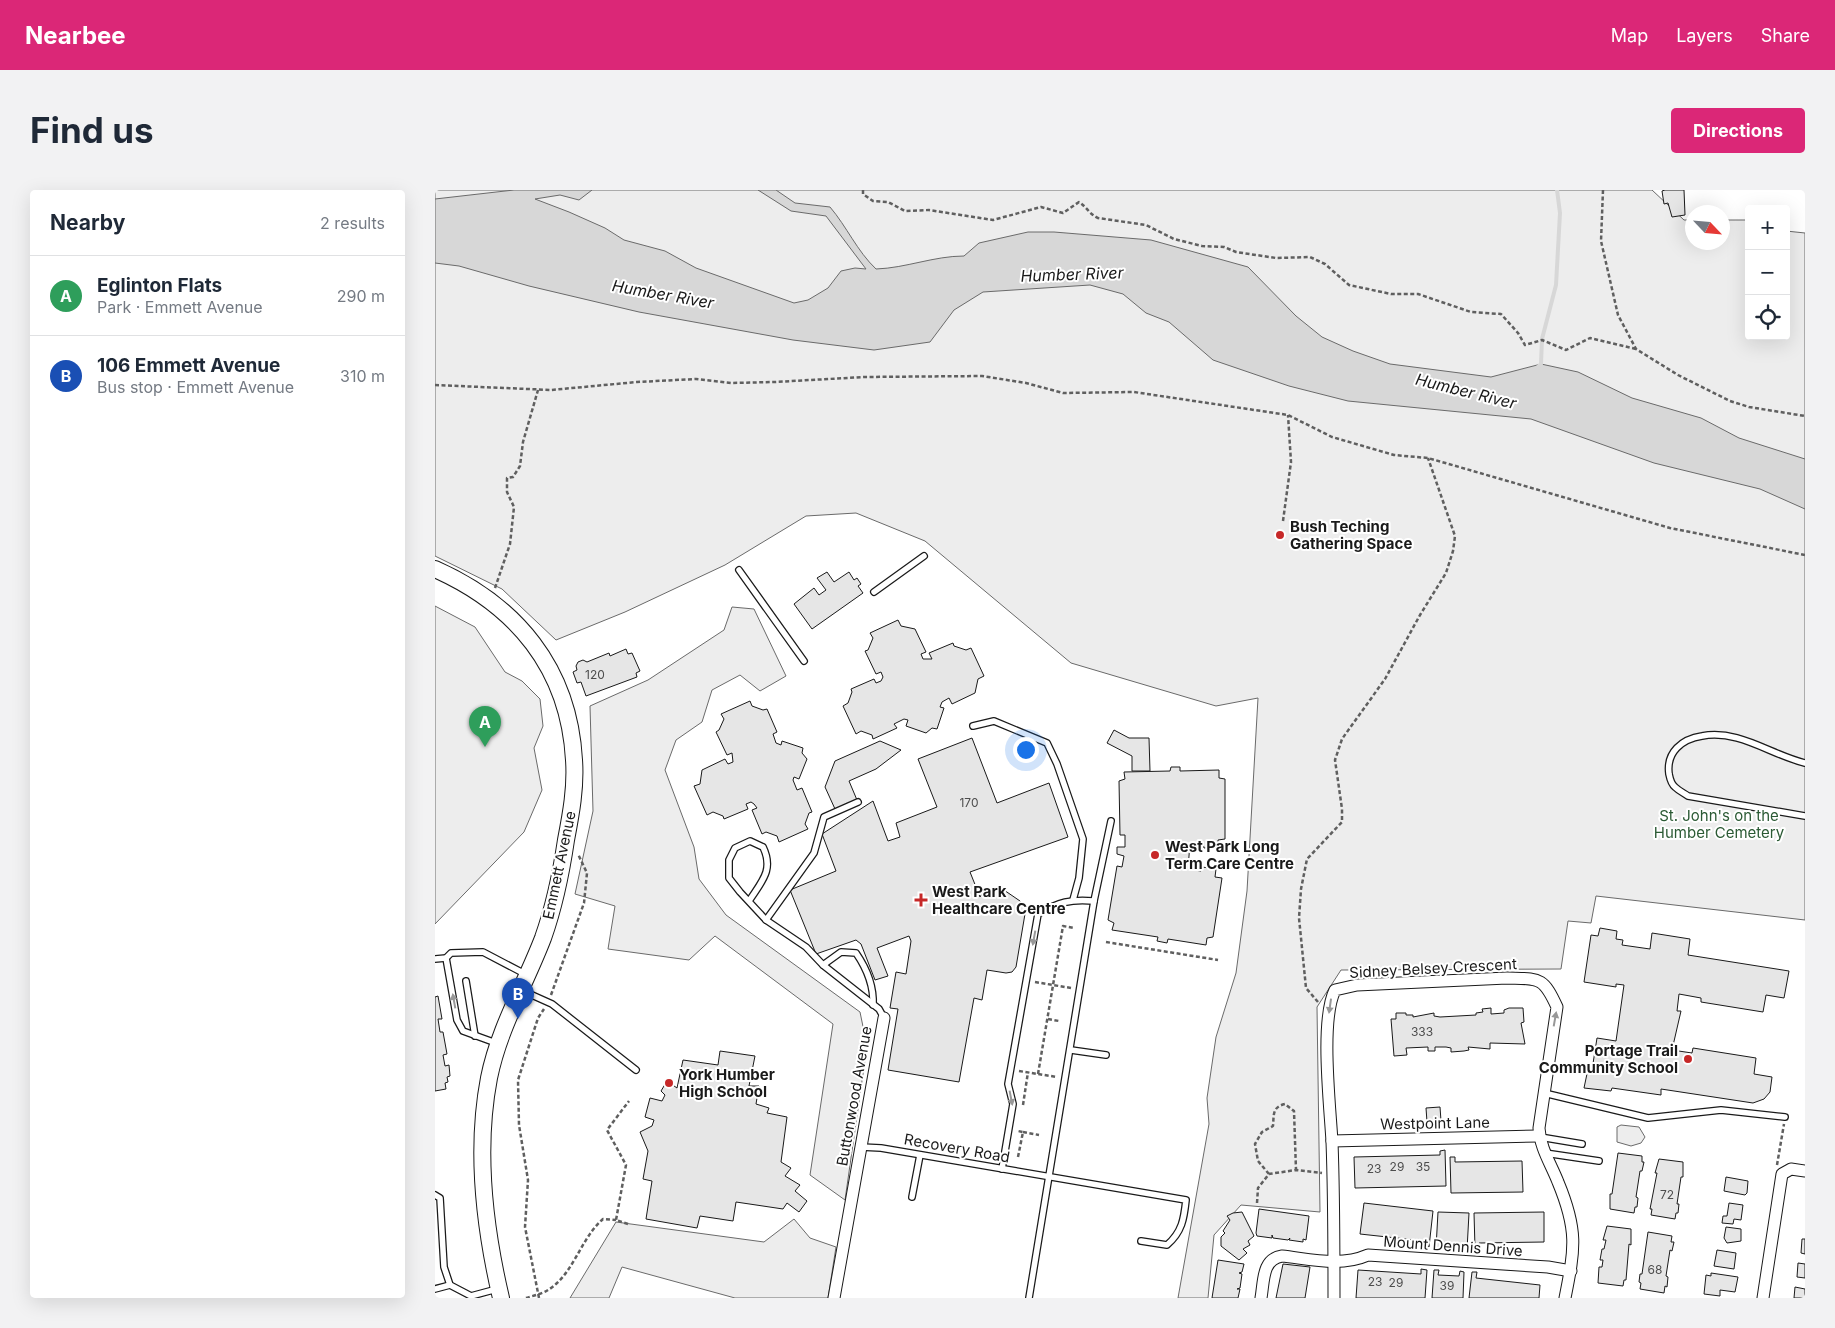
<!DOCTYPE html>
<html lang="en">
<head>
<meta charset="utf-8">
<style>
	body { margin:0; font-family:Inter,sans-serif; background:#f2f2f3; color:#1f2937 }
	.controls { position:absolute; right:15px; top:15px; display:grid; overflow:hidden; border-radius:5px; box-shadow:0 5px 20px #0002 }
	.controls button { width:45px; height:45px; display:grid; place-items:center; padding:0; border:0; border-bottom:1px solid #e0e1e3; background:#fff; color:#1f2937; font:25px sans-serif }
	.compass { position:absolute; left:1250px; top:15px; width:45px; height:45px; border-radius:50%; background:#fff; box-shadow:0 5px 20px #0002; rotate:116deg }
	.you { position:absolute; left:590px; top:559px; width:18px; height:18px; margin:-12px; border:4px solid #fff; border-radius:50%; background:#1a73e8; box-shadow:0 0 0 8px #1a73e833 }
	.badge { display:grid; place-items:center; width:32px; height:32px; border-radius:50%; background:#db2777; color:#fff; font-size:16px; font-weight:700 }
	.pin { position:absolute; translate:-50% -41px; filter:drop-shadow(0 1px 2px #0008) }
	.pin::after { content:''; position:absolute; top:26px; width:18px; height:15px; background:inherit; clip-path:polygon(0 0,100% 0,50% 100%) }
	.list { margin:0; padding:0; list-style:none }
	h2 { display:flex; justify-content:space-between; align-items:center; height:65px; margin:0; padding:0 20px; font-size:21px }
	h2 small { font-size:16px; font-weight:400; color:#747a83 }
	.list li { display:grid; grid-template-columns:32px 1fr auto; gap:15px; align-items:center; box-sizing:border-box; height:80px; padding:0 20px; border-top:1px solid #e0e1e3 }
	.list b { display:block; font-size:19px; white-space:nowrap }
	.list p { margin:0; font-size:16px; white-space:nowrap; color:#747a83 }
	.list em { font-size:16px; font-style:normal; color:#747a83 }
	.icon { flex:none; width:28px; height:28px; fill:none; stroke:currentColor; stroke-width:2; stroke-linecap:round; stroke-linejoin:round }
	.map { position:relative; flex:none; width:1370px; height:1108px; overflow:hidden; border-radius:5px }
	header { display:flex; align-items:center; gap:30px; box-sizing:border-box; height:70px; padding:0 25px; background:#db2777; color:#fff }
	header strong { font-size:24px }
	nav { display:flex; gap:28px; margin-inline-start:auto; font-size:18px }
	.intro { display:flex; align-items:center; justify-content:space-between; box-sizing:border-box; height:120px; padding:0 30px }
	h1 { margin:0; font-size:35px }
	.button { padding:12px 22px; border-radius:5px; background:#db2777; color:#fff; font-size:18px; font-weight:700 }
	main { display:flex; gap:30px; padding:0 30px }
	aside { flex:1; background:#fff; border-radius:5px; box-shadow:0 5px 20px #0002 }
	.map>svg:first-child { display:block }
</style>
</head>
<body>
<header>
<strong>Nearbee</strong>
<nav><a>Map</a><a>Layers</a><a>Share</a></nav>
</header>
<div class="intro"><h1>Find us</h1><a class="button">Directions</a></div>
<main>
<aside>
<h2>Nearby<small>2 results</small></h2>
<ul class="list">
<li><span class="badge" style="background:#2e9e5b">A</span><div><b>Eglinton Flats</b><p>Park · Emmett Avenue</p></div><em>290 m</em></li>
<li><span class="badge" style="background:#1a4fb4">B</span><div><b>106 Emmett Avenue</b><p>Bus stop · Emmett Avenue</p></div><em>310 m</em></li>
</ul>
</aside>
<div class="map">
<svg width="1370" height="1108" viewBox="0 0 1370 1108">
	<rect width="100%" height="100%" fill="#fff"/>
	<g fill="#ededed" stroke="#6a6a6a">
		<path d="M0 0H1217L1249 30H1257L1258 52H1288V30H1313L1314 146H1351V41L1370 43V730L1161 706 1156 733 1133 731 1126 779 906 780 882 817 885 1022 806 1015 779 1045 773 1108H743L774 934 772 908 781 847 801 783 812 701 823 508 781 516 636 473 490 351 421 323 371 326 290 375 190 422 121 450 67 399 0 366Z"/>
		<path d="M0 416 40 437 70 482 87 491 105 509 108 536 99 558 107 600 89 642 0 734Z"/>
		<path d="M297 417 319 419 351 486 325 501 305 485 277 500 267 532 241 550 230 580 259 657 264 689 291 725 425 822 432 856 410 1010 375 985 398 834 280 746 254 770 173 759 180 716 140 704 158 621 155 516 213 490 289 440Z"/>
		<path d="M1186 935 1204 937 1210 947 1206 953 1196 956 1182 952V937Z"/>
		<path d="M359 1029 375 1048 401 1057 393 1108H300L187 1077 174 1108H135L181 1032 329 1052Z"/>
	</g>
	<path fill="#d7d7d7" stroke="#6a6a6a" d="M79 0H157L144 10 125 5 100 9 134 22 170 38 189 50 230 61 261 78 359 113 373 110 393 98 406 81 420 78 431 79 391 26 356 21 323 0H341L360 13 395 17C412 37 422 61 441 79 471 78 499 66 529 66L544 53 593 42H619L716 50 813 77 861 126 887 147 918 161 955 174 1056 187 1106 174 1143 182 1197 208 1266 228 1304 248 1370 269V319L1325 299 1219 273 1096 229 913 211 854 196 778 170 734 132 711 123 688 104 655 95 548 102 519 120 495 152 439 160 358 150 204 122 94 96 24 76 0 73V9Z"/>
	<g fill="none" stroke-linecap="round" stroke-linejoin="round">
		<path stroke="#d7d7d7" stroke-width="4" d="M1103 177 1106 174 1107 149 1121 95 1125 23 1122 0"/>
	</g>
	<g fill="#e6e6e6" stroke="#1a1a1a">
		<path d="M1230 0H1249L1250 25 1237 27 1233 13 1229 14 1227 1Z"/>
		<path d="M392 382 399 392 414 382 419 390 422 388 426 394 423 396 428 403 377 439 359 414 379 398 384 405 391 400 382 388Z"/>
		<path d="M463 430 466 436 480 439 491 462 486 464 488 469H497L494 463 518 453 519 456 531 460 536 458 549 486 543 489 540 503 517 514 514 508 507 512 505 517 509 518 502 539 497 538 491 543 471 536 473 530 469 529 459 534 462 538 438 549 437 545 426 541 421 544 408 516 413 513 417 502 416 499 439 489 441 493 446 491 448 487 446 482 441 484 430 461 433 460 438 448 435 443Z"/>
		<path d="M191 459 193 464 197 463 205 481 201 483 202 487 151 506 146 492 142 493 138 482 142 480 141 476 143 472 148 470 152 472 174 463 175 466Z"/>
		<path d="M315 511 317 516 328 520 332 519 342 542 338 544 341 553 346 555 347 551 368 558 367 563 372 569 364 589 359 587 358 590 362 600 367 598 377 622 374 623 370 634 373 639 344 652 342 646 331 642 327 644 317 620 322 618 319 614 316 612 311 614 313 619 289 629 288 626 278 622 272 625 259 596 265 594 267 580 290 569 293 574 298 572 297 563 292 565 281 542 284 540 289 529 286 524Z"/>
		<path d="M679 540 694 548H714L715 581H697V566L672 553Z"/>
		<path d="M537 548 562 613 614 593 633 647 535 682 545 707 548 702 560 698H566L585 711 591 718 581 777 577 782 571 783 552 780 547 810 539 808 524 892 453 880 463 819 455 818 461 782 471 784 476 751 474 746 442 758 453 786 440 790 426 754 421 750 381 764 355 700 401 681 387 644 438 611 453 651 465 647 461 633 502 617 483 569Z"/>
		<path d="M445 551 466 560 441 579 414 591 422 610 400 619 390 597 400 571Z"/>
		<path d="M736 577H745V581L784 580V588L790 589V649L783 650V657L769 658 768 653H755L753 679 766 681 767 677 781 679 780 687 787 688 778 747 772 748 771 755 733 749 732 753 722 751 723 747 677 740 679 733 673 730 682 676 687 677 689 666 682 664V657H690V645H685L684 591 690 589 689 582 735 581Z"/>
		<path d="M1165 738 1182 741 1181 749 1188 750 1187 755 1215 759 1217 743 1255 749 1253 765 1354 781 1349 808 1331 805 1328 822 1266 812V808L1244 804 1242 821H1246L1237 860 1257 863 1258 858 1321 868 1319 884 1337 887 1335 902 1329 909 1318 913 1226 899V905L1177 898 1176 901 1149 898 1153 879 1157 880 1162 848 1181 851 1189 795 1181 794V797L1149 792 1156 745 1163 746Z"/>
		<path d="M3 806 7 829H3L5 842H8L12 864 8 865 10 876 14 875 15 886 12 887 13 892 10 893 11 899 0 901V807Z"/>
		<path d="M1056 818V824L1069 823V820L1074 818H1088L1089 832 1086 833 1090 854 1055 853V859L1033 857 1034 860 1029 861 1016 862V858L1011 857H1000V861H993V857L971 858 972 865 959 866 956 829H961V823H971V825H978V827L999 823V826L1005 827 1041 825V823L1048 822 1047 819Z"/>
		<path d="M285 861 320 866 314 896H324L321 914 334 918 332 923 352 927 346 972 356 978 350 986 365 995 360 1001 372 1011 364 1022 352 1013 348 1019 301 1012 298 1031 265 1026 262 1038 211 1029 217 991 208 989 213 961 205 942 217 936 219 930 210 927 215 908 227 911 230 905 226 901 232 891 242 898 248 870 283 875Z"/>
		<path d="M1005 917 1006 931 992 932 991 918Z"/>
		<path d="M1010 960 1011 996 920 998 919 967 1005 965V961Z"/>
		<path d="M1183 963 1207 966V972H1209L1207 981H1205L1201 1007 1203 1008 1202 1017H1200L1199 1023 1175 1019V1004H1177Z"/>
		<path d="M1015 967H1020V972L1087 971 1088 1002 1016 1003Z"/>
		<path d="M1224 969 1248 972V987H1246L1242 1014H1244L1243 1023H1241L1240 1029 1216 1025 1217 1019H1215L1222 983H1220Z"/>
		<path d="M1291 987 1313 991 1312 1003 1310 1005 1289 1001Z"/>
		<path d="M929 1013 998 1021 994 1057 988 1056 989 1051 925 1044Z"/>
		<path d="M1294 1013 1308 1015 1306 1030 1299 1029 1298 1034 1287 1033 1288 1026H1292Z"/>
		<path d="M824 1019 874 1026 871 1050 868 1049V1052L854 1050 855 1048 853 1050 838 1048 837 1045V1048L822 1046 821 1043Z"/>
		<path d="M807 1022 819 1046 813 1051 815 1055 808 1059 812 1063 804 1070 786 1056V1047L790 1043 788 1041 795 1030 792 1026 798 1023Z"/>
		<path d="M1003 1022 1034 1023 1032 1060 1027 1059V1054L1006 1053V1058H1001Z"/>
		<path d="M1109 1022V1052L1044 1053V1058H1040L1039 1023Z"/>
		<path d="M1172 1036 1196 1039V1055L1194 1054 1191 1090H1189L1188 1096 1163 1093 1164 1077H1167L1168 1070H1165L1167 1059H1169L1171 1050H1168Z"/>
		<path d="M1291 1037 1306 1039V1051L1292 1053 1289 1048Z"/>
		<path d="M1213 1042 1237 1046 1236 1052H1239L1237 1061 1235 1060 1231 1086 1233 1087 1232 1097 1230 1096 1229 1103 1205 1099 1206 1093 1204 1092 1205 1084H1207Z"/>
		<path d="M1367 1049H1370V1064L1366 1063Z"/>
		<path d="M1282 1060 1301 1063 1299 1079 1279 1076Z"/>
		<path d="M783 1070 809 1074 807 1082 804 1083 807 1084 805 1098 802 1099H805L803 1108H777Z"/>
		<path d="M1363 1073 1370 1074V1088L1362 1087Z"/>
		<path d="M848 1074 875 1077 870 1108H841Z"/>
		<path d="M986 1079 992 1080 990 1108H921L923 1080 986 1084Z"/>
		<path d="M999 1080H1004L1003 1085 1024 1086 1025 1081 1029 1082 1028 1108H997Z"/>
		<path d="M1037 1082H1042L1041 1088 1105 1095 1104 1108H1034Z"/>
		<path d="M1276 1083 1303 1087 1300 1102 1285 1100V1106L1269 1104 1271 1085 1276 1086Z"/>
		<path d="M1360 1097 1370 1099V1108H1359Z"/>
	</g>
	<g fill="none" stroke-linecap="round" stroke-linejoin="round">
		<g stroke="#1a1a1a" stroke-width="8">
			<g id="lane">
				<path d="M304 380 369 471"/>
				<path d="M439 402 489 366"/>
				<path d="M538 536 559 531 612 553 622 574 648 649 644 688 638 710"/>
				<path d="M1370 573C1336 565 1304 539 1267 546 1247 549 1231 562 1234 584 1235 589 1236 594 1240 597 1244 601 1249 603 1253 606L1370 626"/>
				<path d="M314 711C327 691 339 680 328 657L315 651 300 658 294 670V688L305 702 331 730 371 757 388 775 444 819 449 828"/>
				<path d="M331 730 379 663 389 627 423 612"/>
				<path d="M11 768 22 830 28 841 61 853"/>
				<path d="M0 769 11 768 16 763 48 762 90 784"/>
				<path d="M388 775 406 762 421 763C432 779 439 795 438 815"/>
				<path d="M31 791 40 846"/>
				<path d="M88 801 117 814 201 880"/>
				<path d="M636 860 671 865"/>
				<path d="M1109 903 1213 928 1286 920 1350 927"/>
				<path d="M1105 947 1147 954"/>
				<path d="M426 957 446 958 751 1010C749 1029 747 1042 732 1055L706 1051"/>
				<path d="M1110 963 1164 971"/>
				<path d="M567 979 578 914 573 894 603 724C624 712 635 709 659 711"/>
				<path d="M0 1005 5 1008 9 1077 15 1095 36 1106 62 1099"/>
				<path d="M477 1007 485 965"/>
				<path d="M0 1099 15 1095"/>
				<path d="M594 1108 659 711 676 631"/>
			</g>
		</g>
		<g stroke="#1a1a1a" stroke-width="13">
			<g id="street">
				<path d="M897 951 1104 946"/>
				<path d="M399 1108 449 828"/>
				<path d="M826 1108C829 1091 827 1069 847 1066 875 1069 906 1077 933 1065L1113 1077 1136 1081"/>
				<path d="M899 1108C899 1056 899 1004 897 952 895 915 885 830 900 800L922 795 1072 788C1104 789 1108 786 1122 817L1104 938C1105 958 1116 974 1123 992 1143 1040 1140 1058 1130 1108"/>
				<path d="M1328 1108 1347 984 1356 979 1370 981"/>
			</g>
		</g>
		<g stroke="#1a1a1a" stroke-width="18">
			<path id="secondary" d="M0 379C81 415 134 478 139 570 141 597 136 624 131 650 126 684 119 717 108 748 90 795 64 838 54 888 40 961 49 1036 66 1108"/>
		</g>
		<g stroke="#5f5f5f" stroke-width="2.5" stroke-dasharray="4 2.5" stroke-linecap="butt">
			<path d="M428 0V4L438 11 453 12 470 21 494 20 558 30 606 17 628 23 644 12C652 17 654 24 663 28L711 35 739 49 767 56 789 57 801 62 841 68 875 67 890 74 914 95 956 104H983L1036 122 1066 124 1083 143 1090 155 1107 150 1131 160 1155 148 1201 159"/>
			<path d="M1168 0 1166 51 1183 125 1201 159 1243 185 1295 211 1314 217 1370 226"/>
			<path d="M0 195 116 200 202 192 261 189 296 193 340 192 429 187 547 186 591 193 628 203 699 202 853 225 897 247 959 265 993 268 1235 338 1370 365"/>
			<path d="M848 331 856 272 853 225"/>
			<path d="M60 398 75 354 79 317 72 302V288L78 287 85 276 88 252 103 200"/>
			<path d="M671 752 783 770"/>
			<path d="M600 792 636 798"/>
			<path d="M116 805 149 713 152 683 143 664"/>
			<path d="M883 812 871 798 864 728 866 699 872 669 907 632V619L900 570 907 549 950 489 985 425 1011 383 1018 361 1020 346 993 268"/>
			<path d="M613 829 624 831"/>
			<path d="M584 881 622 887"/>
			<path d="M603 884 628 736 639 738"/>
			<path d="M588 915 593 882"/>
			<path d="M588 942 604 945"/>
			<path d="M583 967 588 942 583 941"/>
			<path d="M1342 975 1349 934"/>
			<path d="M834 984 823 971 820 954 827 942 838 936C839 925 837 917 850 914L859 921 861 980"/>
			<path d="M822 1013 823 998 834 984 861 980 887 983"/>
			<path d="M193 1034 181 1030 191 975 172 940 194 911"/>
			<path d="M91 1108C97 1106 107 1104 113 1100 139 1084 145 1049 168 1029L181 1030"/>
			<path d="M104 1108 90 1037 93 990 84 935 83 890 103 828 109 819"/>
		</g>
		<use href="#lane" stroke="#fff" stroke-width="5.5"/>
		<use href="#street" stroke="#fff" stroke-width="11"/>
		<use href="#secondary" stroke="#fff" stroke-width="16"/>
	</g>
	<defs><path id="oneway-solid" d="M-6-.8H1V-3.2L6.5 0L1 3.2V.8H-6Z" transform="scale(1.25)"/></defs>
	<g fill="#989898">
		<use href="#oneway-solid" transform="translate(599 748) rotate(100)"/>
		<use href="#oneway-solid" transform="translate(19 811) rotate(-100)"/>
		<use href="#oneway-solid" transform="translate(895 816) rotate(98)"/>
		<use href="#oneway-solid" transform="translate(1120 829) rotate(-80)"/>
		<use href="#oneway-solid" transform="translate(576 908) rotate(79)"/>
	</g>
	<g fill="#c62828" stroke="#fff" stroke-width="2">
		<circle cx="845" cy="345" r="5"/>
		<circle cx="720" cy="665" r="5"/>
		<path d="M483.5 702.5h5v5h5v5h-5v5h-5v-5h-5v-5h5z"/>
		<circle cx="1253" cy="869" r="5"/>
		<circle cx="234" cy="893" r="5"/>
	</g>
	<g text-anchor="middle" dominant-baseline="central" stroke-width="4" stroke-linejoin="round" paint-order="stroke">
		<g font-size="12" fill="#4d4d4d">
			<text x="160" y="484">120</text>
			<text x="534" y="612">170</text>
			<text x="987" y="841">333</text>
			<text x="962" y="976">29</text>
			<text x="988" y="976">35</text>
			<text x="939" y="978">23</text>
			<text x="1232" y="1004">72</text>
			<text x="1220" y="1079">68</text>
			<text x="940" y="1091">23</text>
			<text x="961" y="1092">29</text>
			<text x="1012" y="1095">39</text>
		</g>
		<g font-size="15" font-weight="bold" fill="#1a1a1a" stroke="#fff" text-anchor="start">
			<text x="855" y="336">Bush Teching<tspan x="855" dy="17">Gathering Space</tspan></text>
			<text x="730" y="656">West Park Long<tspan x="730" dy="17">Term Care Centre</tspan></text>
			<text x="497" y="701">West Park<tspan x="497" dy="17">Healthcare Centre</tspan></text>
			<text x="1243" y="860" text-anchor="end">Portage Trail<tspan x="1243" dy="17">Community School</tspan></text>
			<text x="244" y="884">York Humber<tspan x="244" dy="17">High School</tspan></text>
		</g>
		<g font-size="15" fill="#2b5a34" stroke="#fff">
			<text x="1284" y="625">St. John's on the<tspan x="1284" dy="17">Humber Cemetery</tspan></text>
		</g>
		<g font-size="15" fill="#1a1a1a" stroke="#fff">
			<text transform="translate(124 675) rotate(-78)">Emmett Avenue</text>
			<text transform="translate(998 778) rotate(-3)">Sidney Belsey Crescent</text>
			<text transform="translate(419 906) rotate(-80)">Buttonwood Avenue</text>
			<text transform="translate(1000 933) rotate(-1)">Westpoint Lane</text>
			<text transform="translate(522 958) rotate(10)">Recovery Road</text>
			<text transform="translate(1018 1056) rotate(4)">Mount Dennis Drive</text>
		</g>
		<g font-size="16" font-style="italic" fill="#1a1a1a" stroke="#fff">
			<text transform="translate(637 84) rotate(-2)">Humber River</text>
			<text transform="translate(228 104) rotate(10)">Humber River</text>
			<text transform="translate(1031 201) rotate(14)">Humber River</text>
		</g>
	</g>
</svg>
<div class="controls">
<button>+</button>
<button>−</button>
<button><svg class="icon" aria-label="locate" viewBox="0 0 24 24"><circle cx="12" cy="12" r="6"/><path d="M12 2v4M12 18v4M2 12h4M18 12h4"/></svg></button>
</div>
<svg class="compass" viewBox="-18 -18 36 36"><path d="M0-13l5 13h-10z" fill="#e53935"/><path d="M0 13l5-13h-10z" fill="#747a83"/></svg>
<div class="you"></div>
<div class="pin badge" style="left:50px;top:557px;background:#2e9e5b">A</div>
<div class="pin badge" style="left:83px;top:829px;background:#1a4fb4">B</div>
</div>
</main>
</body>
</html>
